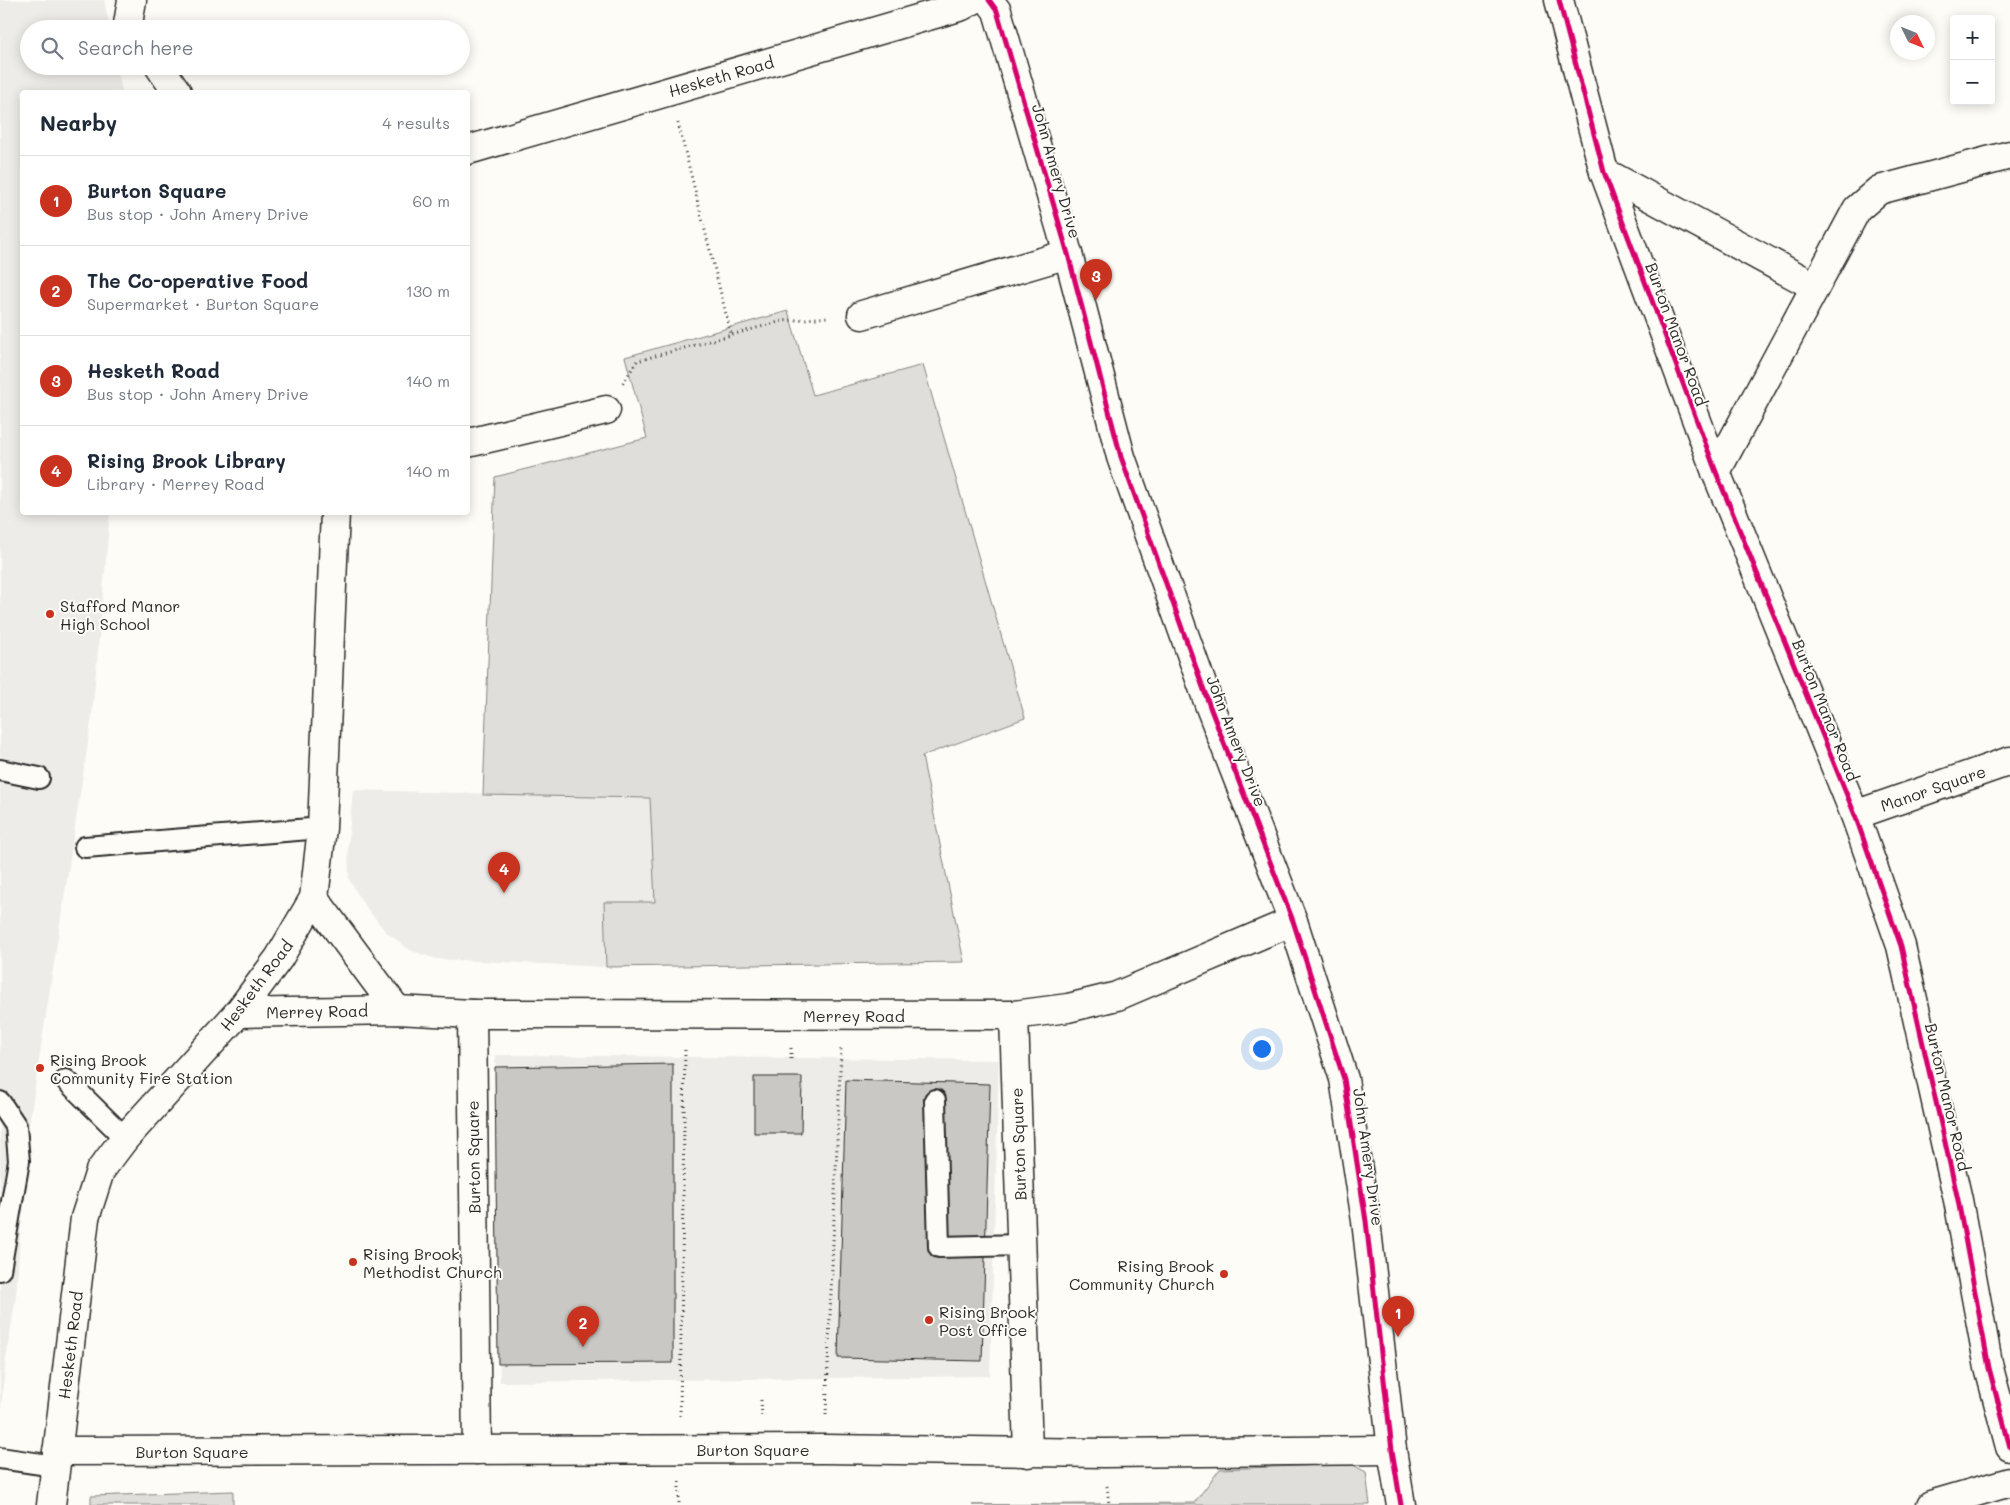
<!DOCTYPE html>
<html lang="en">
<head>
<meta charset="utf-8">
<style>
	body { margin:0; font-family:Mali,sans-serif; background:#f2f2f3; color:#1f2937 }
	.controls { position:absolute; right:15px; top:15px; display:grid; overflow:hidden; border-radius:5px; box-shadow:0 2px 12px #0003 }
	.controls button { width:45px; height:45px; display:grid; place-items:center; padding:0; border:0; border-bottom:1px solid #e0e1e3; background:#fff; color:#1f2937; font:25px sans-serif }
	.compass { position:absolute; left:1890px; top:15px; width:45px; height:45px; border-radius:50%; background:#fff; box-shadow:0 2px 12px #0003; rotate:133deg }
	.you { position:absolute; left:1261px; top:1048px; width:18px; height:18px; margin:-12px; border:4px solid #fff; border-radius:50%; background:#1a73e8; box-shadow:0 0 0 8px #1a73e833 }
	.badge { display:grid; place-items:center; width:32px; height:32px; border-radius:50%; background:#c8321e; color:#fff; font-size:16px; font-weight:700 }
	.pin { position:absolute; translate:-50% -41px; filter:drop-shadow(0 1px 2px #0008) }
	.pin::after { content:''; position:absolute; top:26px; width:18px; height:15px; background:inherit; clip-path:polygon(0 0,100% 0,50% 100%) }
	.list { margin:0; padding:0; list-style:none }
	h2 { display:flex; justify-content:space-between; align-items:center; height:65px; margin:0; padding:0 20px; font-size:21px }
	h2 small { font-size:16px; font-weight:400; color:#747a83 }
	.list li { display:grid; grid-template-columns:32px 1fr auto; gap:15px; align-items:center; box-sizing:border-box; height:90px; padding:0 20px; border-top:1px solid #e0e1e3 }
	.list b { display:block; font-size:19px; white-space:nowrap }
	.list p { margin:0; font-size:16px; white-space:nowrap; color:#747a83 }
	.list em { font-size:16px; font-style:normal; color:#747a83 }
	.icon { flex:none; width:28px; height:28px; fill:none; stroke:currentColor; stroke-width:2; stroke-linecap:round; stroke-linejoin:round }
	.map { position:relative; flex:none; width:2010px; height:1505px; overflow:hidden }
	.search { position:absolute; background:#fff; box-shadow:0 2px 12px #0003; left:20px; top:20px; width:450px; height:55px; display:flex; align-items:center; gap:12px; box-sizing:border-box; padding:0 18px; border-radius:28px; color:#747a83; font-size:19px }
	.panel { position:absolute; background:#fff; box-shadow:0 2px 12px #0003; left:20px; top:90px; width:450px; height:425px; border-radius:5px }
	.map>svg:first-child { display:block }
</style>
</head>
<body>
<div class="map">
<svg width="2010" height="1505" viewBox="0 0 2010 1505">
	<rect width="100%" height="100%" fill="#fdfcf7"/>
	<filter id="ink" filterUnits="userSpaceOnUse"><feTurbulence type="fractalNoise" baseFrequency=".02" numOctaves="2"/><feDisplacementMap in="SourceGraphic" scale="10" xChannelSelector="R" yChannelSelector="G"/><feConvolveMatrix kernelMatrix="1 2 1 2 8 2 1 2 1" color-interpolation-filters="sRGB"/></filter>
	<g filter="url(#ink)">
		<g fill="#edece8">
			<path d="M0 0H104L110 29H29V66H117L122 92H22V512L110 513 92 716 27 1138 16 1296 6 1358 0 1417Z"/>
			<path d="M353 790 650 798 655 902 604 903 606 967 436 959 410 950 385 931 363 903 349 879 348 846Z"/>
			<path d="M495 1055 999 1060 990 1376 500 1382Z"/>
		</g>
		<g fill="#dfdeda" stroke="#858482">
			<path d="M788 311 813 395 923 365 1025 718 922 756 964 962 606 967 604 902H655L650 798 483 795 495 477 647 438 625 357Z"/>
			<path d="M1351 1464 1366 1472 1370 1505H972L1194 1503 1220 1469Z"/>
			<path d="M233 1491V1505H91V1496Z"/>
		</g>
		<g fill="#c9c8c4" stroke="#2b2b2b">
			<path d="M673 1064V1363L498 1364 495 1067Z"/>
			<path d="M754 1077H802L801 1133H754Z"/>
			<path d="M846 1080 990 1084 982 1361 838 1358Z"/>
		</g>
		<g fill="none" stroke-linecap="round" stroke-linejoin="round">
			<g stroke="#2b2b2b" stroke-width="24">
				<g id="lane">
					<path d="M0 770 39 778"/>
					<path d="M85 847 322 828"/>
					<path d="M66 1080 125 1138"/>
					<path d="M935 1100 939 1247 1022 1245"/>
					<path d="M0 1102 16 1126 19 1161 0 1270"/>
					<path d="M0 1458 55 1466"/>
				</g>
			</g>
			<g stroke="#2b2b2b" stroke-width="31">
				<g id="street">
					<path d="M989 0 997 11 1068 254 1121 457 1210 707 1293 921 1344 1079 1366 1221 1392 1450 1401 1505"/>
					<path d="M132 29 128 24 132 0"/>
					<path d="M159 66 177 92"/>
					<path d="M468 150 962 6 973 0"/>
					<path d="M1604 172 1814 286"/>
					<path d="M862 315 1068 254"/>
					<path d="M468 443 606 410"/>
					<path d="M1716 472 1857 209 1879 190 2010 155"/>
					<path d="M1855 815 2010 761"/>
					<path d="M314 898 397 1010"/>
					<path d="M238 1013 397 1010 472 1014 1014 1015 1068 1008 1117 996 1293 921"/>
					<path d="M472 1014 477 1450"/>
					<path d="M1014 1015 1028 1453"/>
					<path d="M57 1451 825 1449 1104 1453 1392 1450"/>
					<path d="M51 1505 85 1218 100 1171 125 1138 238 1013 279 958 314 898 322 828 335 512"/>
					<path d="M1931 1505 2010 1482"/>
				</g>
			</g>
			<g stroke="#2b2b2b" stroke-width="31">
				<path id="secondary" d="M1559 0 1604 172 1716 472 1855 815 1901 946 1958 1200 1989 1368 2010 1447"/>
			</g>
			<g stroke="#2b2b2b" stroke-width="3" stroke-dasharray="1 4" stroke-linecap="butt">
				<path d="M678 123 731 334"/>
				<path d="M623 383 637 361 782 321 829 317"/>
				<path d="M791 1059V1047"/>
				<path d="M761 1400 762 1417"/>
				<path d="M826 1415 841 1047"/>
				<path d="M680 1416 685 1047"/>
				<path d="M679 1482V1505"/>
				<path d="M1107 1486 1109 1505"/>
			</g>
			<use href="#lane" stroke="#fdfcf7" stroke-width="20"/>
			<use href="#street" stroke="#fdfcf7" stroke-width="28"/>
			<use href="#secondary" stroke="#fdfcf7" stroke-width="28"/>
			<g stroke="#fdfcf7" stroke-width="8">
				<g id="cycleway">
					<path d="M989 0 997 11 1068 254 1121 457 1210 707 1293 921 1344 1079 1366 1221 1392 1450 1401 1505"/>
					<path d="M1559 0 1604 172 1716 472 1855 815 1901 946 1958 1200 1989 1368 2010 1447"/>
				</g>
			</g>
			<use href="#cycleway" stroke="#d6006c" stroke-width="5"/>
		</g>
	</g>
	<g fill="#c8321e" stroke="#fdfcf7" stroke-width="2">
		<circle cx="50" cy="614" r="5"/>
		<circle cx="40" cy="1068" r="5"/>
		<circle cx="353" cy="1262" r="5"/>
		<circle cx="1224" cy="1274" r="5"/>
		<circle cx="929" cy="1320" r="5"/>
	</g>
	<g text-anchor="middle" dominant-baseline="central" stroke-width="4" stroke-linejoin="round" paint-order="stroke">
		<g font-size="16" fill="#2b2b2b" stroke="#fdfcf7">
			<text transform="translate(721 76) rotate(-16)">Hesketh Road</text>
			<text transform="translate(1057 171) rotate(74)">John Amery Drive</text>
			<text transform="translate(1677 334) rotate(70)">Burton Manor Road</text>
			<text transform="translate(1826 710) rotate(68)">Burton Manor Road</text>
			<text transform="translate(1237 741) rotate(69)">John Amery Drive</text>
			<text transform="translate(1933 788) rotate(-19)">Manor Square</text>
			<text transform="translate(256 985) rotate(-53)">Hesketh Road</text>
			<text transform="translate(317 1011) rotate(-1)">Merrey Road</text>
			<text x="854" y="1015">Merrey Road</text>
			<text transform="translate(1948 1097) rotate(77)">Burton Manor Road</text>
			<text transform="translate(1018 1144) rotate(-92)">Burton Square</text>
			<text transform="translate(473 1157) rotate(-91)">Burton Square</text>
			<text transform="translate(1369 1157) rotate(82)">John Amery Drive</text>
			<text transform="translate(70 1345) rotate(-83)">Hesketh Road</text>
			<text x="753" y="1449">Burton Square</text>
			<text x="192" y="1451">Burton Square</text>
		</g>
		<g font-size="16" fill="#2b2b2b" stroke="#fdfcf7" text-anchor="start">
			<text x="60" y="605">Stafford Manor<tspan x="60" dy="18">High School</tspan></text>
			<text x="50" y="1059">Rising Brook<tspan x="50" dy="18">Community Fire Station</tspan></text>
			<text x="363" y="1253">Rising Brook<tspan x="363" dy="18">Methodist Church</tspan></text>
			<text x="1214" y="1265" text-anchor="end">Rising Brook<tspan x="1214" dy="18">Community Church</tspan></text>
			<text x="939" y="1311">Rising Brook<tspan x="939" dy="18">Post Office</tspan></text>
		</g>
	</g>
</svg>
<div class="controls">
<button>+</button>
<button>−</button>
</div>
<svg class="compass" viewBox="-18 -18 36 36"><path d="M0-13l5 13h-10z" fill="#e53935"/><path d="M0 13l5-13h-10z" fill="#747a83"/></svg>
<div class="you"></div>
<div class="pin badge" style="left:1398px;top:1337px">1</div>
<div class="pin badge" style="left:583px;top:1347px">2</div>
<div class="pin badge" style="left:1096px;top:300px">3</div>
<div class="pin badge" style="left:504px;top:893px">4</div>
<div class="search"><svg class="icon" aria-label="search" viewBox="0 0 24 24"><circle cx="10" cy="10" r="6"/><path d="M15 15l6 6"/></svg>Search here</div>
<section class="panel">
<h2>Nearby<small>4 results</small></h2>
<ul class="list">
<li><span class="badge">1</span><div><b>Burton Square</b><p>Bus stop · John Amery Drive</p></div><em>60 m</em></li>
<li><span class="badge">2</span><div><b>The Co-operative Food</b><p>Supermarket · Burton Square</p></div><em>130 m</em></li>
<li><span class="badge">3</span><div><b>Hesketh Road</b><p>Bus stop · John Amery Drive</p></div><em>140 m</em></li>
<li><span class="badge">4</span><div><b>Rising Brook Library</b><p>Library · Merrey Road</p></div><em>140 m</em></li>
</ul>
</section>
</div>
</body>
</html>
